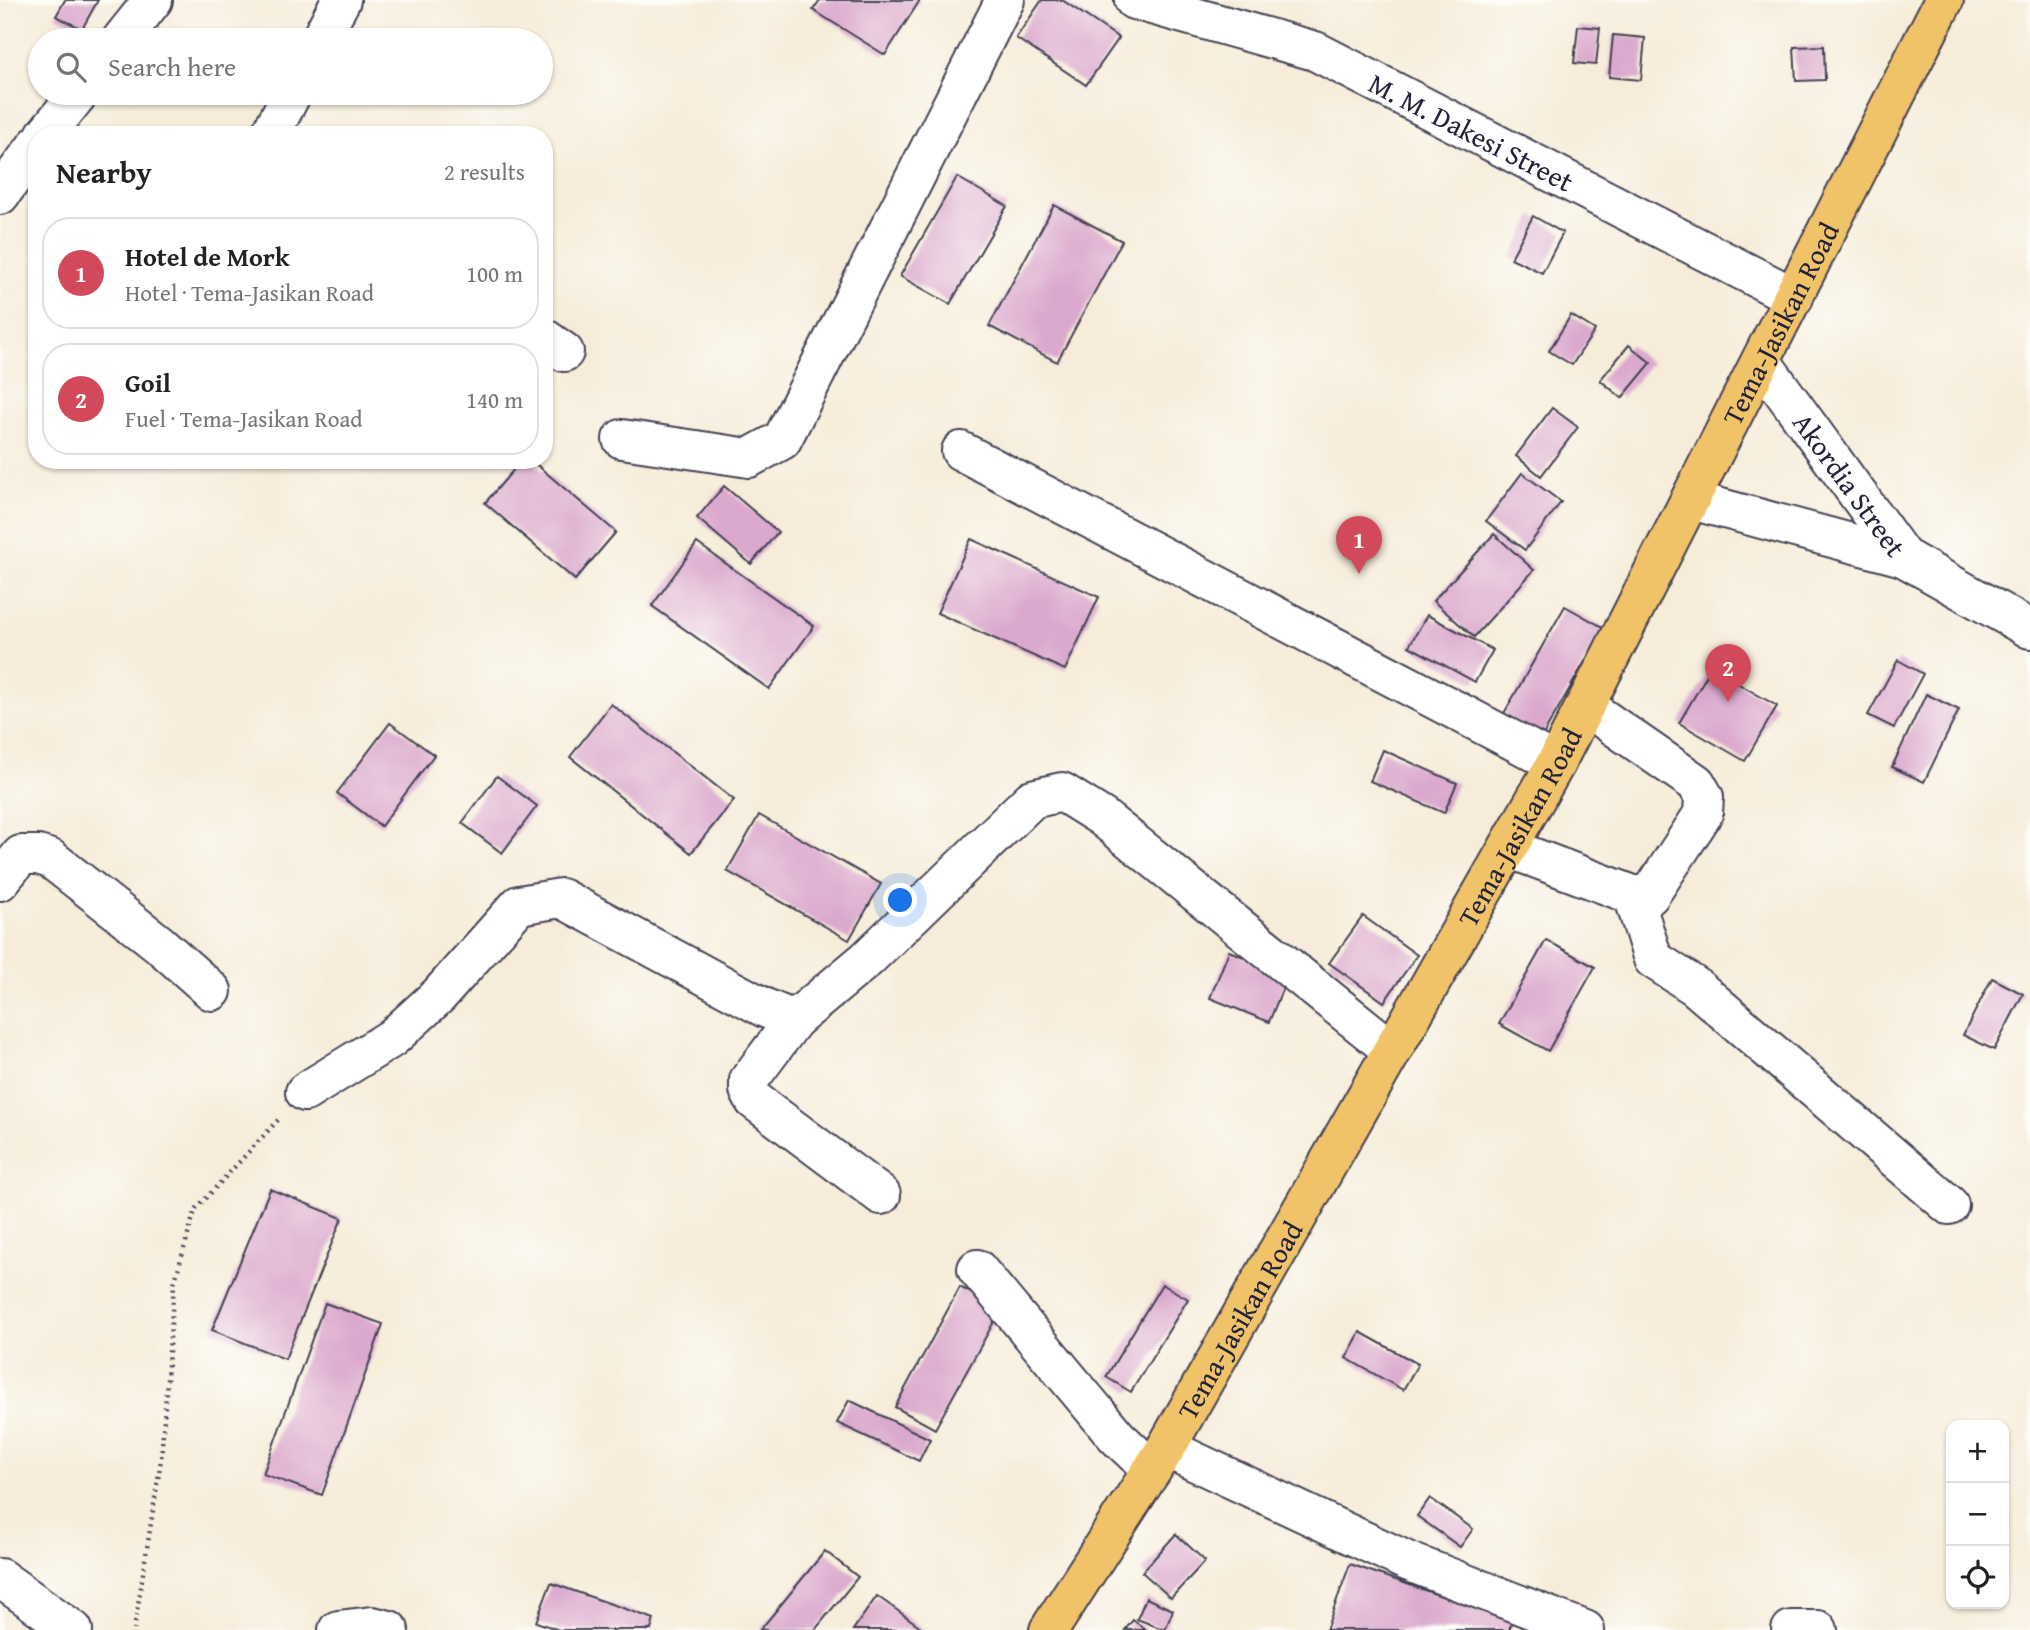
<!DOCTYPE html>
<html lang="en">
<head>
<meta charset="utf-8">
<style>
	body { margin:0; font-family:"Gentium Book Plus",serif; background:#f2f2f2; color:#222 }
	.controls { position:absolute; right:21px; bottom:21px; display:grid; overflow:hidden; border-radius:14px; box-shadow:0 2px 5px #0004 }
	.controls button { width:63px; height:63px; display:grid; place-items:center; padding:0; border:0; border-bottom:2px solid #e0e0e0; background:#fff; color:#222; font:35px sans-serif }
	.you { position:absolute; left:901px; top:901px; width:24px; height:24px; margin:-18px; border:5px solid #fff; border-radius:50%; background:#1a73e8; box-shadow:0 0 0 10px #1a73e833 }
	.badge { display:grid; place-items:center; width:46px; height:46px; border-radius:50%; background:#d1495b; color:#fff; font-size:23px; font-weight:700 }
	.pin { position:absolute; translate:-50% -58px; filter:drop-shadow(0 2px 4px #0008) }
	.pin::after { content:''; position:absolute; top:37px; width:24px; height:21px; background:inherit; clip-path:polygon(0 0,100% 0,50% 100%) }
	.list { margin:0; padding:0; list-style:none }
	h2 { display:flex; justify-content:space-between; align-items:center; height:91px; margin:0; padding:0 28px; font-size:30px }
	h2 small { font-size:23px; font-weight:400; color:#767676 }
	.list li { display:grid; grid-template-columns:46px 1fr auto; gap:21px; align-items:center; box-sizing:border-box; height:112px; margin:0 14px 14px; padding:0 14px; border:2px solid #e0e0e0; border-radius:28px }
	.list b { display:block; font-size:26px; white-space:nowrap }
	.list p { margin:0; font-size:23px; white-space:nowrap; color:#767676 }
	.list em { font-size:23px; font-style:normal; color:#767676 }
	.icon { flex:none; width:38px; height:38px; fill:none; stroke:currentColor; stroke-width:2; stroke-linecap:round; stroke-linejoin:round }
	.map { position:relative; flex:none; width:2030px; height:1630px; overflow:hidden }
	.search { position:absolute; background:#fff; box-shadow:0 2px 5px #0004; left:28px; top:28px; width:525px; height:77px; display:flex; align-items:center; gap:18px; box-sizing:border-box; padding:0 24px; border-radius:38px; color:#767676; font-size:26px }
	.panel { position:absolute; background:#fff; box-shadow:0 2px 5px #0004; left:28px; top:126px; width:525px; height:343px; border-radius:28px }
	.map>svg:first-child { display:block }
</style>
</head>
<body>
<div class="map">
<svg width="2030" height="1630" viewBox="0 0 2030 1630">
	<rect width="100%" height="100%" fill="#fdfcf7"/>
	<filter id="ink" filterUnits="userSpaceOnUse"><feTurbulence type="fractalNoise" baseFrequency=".0143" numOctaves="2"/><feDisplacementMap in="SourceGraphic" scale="14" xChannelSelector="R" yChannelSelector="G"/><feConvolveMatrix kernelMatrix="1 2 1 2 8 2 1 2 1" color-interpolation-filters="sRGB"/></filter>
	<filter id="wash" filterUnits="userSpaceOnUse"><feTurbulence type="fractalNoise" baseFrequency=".00686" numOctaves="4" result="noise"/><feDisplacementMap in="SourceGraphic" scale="28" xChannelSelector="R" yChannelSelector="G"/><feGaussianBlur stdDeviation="1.57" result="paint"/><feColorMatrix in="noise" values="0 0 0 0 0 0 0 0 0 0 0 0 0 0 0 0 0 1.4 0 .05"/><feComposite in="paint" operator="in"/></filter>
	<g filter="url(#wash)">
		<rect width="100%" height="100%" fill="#f6ecd9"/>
		<g id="blocks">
			<g fill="#dba9cd">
				<path d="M65 0H98L82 29 56 16Z"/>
				<path d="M820 0H920L885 55 813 10Z"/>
				<path d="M1042 0H1062L1119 38 1086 85 1016 38Z"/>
				<path d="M1578 26 1600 28 1596 65 1574 63Z"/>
				<path d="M1613 35 1645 38 1641 80 1609 77Z"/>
				<path d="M1824 46 1825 80 1796 81 1794 47Z"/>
				<path d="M957 177 1007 206 950 304 900 276Z"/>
				<path d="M1054 205 1122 241 1057 362 989 326Z"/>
				<path d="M1533 216 1563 233 1542 273 1511 258Z"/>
				<path d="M1571 315 1595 330 1572 365 1549 351Z"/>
				<path d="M1629 345 1651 363 1622 398 1600 380Z"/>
				<path d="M1552 408 1578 427 1541 476 1516 456Z"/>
				<path d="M522 460H531L616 532 575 580 485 503Z"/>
				<path d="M1522 473 1561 502 1525 550 1486 521Z"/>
				<path d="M724 486 778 532 751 564 697 518Z"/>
				<path d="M1494 534 1534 570 1474 637 1433 601Z"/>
				<path d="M971 539 1099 597 1065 670 937 613Z"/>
				<path d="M697 543 814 626 769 689 652 606Z"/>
				<path d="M1565 606 1604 628 1542 737 1503 715Z"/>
				<path d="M1427 615 1493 650 1475 682 1409 646Z"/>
				<path d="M1898 660 1923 674 1894 728 1868 715Z"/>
				<path d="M1711 668 1777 706 1745 761 1679 723Z"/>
				<path d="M1926 694 1959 710 1924 782 1892 767Z"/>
				<path d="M611 704 734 800 691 853 570 757Z"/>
				<path d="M390 723 434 755 381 826 337 793Z"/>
				<path d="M1383 750 1457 783 1444 813 1370 781Z"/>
				<path d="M497 776 537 806 502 853 462 823Z"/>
				<path d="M759 815 881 884 849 940 727 871Z"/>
				<path d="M1363 916 1417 955 1384 1002 1329 963Z"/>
				<path d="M1546 940 1595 967 1548 1051 1499 1024Z"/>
				<path d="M1229 951 1288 975 1269 1022 1210 998Z"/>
				<path d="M1992 978 2023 994 1994 1050 1963 1035Z"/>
				<path d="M270 1189 342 1218 285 1359 212 1330Z"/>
				<path d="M1162 1284 1188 1299 1131 1392 1106 1377Z"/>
				<path d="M960 1287 1001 1309 935 1429 895 1407Z"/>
				<path d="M325 1303 383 1324 322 1495 263 1474Z"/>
				<path d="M1360 1332 1418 1364 1403 1390 1346 1358Z"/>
				<path d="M849 1400 930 1439 919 1461 837 1423Z"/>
				<path d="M1430 1498 1473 1529 1460 1547 1417 1516Z"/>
				<path d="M1176 1534 1205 1561 1171 1598 1142 1572Z"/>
				<path d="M825 1551 858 1577 815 1630H760Z"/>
				<path d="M1350 1564 1512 1621 1509 1630H1326Z"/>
				<path d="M551 1583 654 1619 651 1630H559L536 1622Z"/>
				<path d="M877 1596 925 1630H853Z"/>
				<path d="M1146 1598 1173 1610 1165 1630 1137 1619Z"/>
				<path d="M1133 1620 1146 1630H1125Z"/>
			</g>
		</g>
	</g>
	<g filter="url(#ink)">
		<use href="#blocks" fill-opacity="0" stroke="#424053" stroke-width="2"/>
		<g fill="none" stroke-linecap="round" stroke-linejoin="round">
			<g stroke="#424053" stroke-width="42">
				<g id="minor">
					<path id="s1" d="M1134 0 1315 51 1794 297"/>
					<path d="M121 40 153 0"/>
					<path d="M320 40 341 0"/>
					<path d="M45 135 79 93"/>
					<path d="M270 135 292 93"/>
					<path d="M0 195 37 145"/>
					<path d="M544 338 564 352"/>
					<path id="s2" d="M1761 361 1903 557 2030 629"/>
					<path d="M622 439 749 458 782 440 1005 0"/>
					<path d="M961 451 1556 763"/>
					<path d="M1691 500 1903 557"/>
					<path d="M1508 848 1633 895H1650L1703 814 1704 797 1696 783 1585 706"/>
					<path d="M0 881 21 855H38L51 859 158 943 212 991"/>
					<path d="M1633 895 1653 959 1696 987 1949 1205"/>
					<path d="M794 1020 749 1080V1090L754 1100 881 1195"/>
					<path d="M305 1092 392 1038 439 995 519 905 561 898 765 1008 794 1020 867 959 1032 799 1062 792 1102 817 1392 1050"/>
					<path d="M977 1269 1117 1437 1152 1470"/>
					<path d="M1166 1448 1407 1561 1585 1630"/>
					<path d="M0 1578 73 1630"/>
					<path d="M338 1630 372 1626 389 1630"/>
					<path d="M1791 1630H1818"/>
				</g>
			</g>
			<g stroke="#424053" stroke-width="42">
				<g id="highway">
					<path id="s3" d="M1049 1630 1166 1448 1556 763 1944 0"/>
				</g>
			</g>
			<path stroke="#424053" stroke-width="4.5" stroke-dasharray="2 5" stroke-linecap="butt" d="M134 1630 161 1460 174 1284 195 1210 278 1120"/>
			<use href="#minor" stroke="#fff" stroke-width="38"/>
			<use href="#highway" stroke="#f1c369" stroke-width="38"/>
		</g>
	</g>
	<g text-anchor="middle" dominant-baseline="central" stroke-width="6" stroke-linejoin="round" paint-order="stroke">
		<g font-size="28" fill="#22223b" stroke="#fdfcf7">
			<text stroke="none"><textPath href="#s1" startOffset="364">M. M. Dakesi Street</textPath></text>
			<text stroke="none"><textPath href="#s3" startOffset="1498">Tema-Jasikan Road</textPath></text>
			<text stroke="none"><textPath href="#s2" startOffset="152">Akordia Street</textPath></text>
			<text stroke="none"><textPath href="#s3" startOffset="931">Tema-Jasikan Road</textPath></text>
			<text stroke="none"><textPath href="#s3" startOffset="364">Tema-Jasikan Road</textPath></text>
		</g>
	</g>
</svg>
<div class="controls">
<button>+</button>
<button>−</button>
<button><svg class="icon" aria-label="locate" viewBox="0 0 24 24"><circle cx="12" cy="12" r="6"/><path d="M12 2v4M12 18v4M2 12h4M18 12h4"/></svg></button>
</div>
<div class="you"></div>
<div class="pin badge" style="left:1359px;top:574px">1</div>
<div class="pin badge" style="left:1728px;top:702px">2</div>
<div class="search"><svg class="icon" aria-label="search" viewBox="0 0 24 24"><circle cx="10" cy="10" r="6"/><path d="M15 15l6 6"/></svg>Search here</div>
<section class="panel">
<h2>Nearby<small>2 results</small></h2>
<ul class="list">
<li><span class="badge">1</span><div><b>Hotel de Mork</b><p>Hotel · Tema-Jasikan Road</p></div><em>100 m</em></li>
<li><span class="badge">2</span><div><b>Goil</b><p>Fuel · Tema-Jasikan Road</p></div><em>140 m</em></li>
</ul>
</section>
</div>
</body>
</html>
